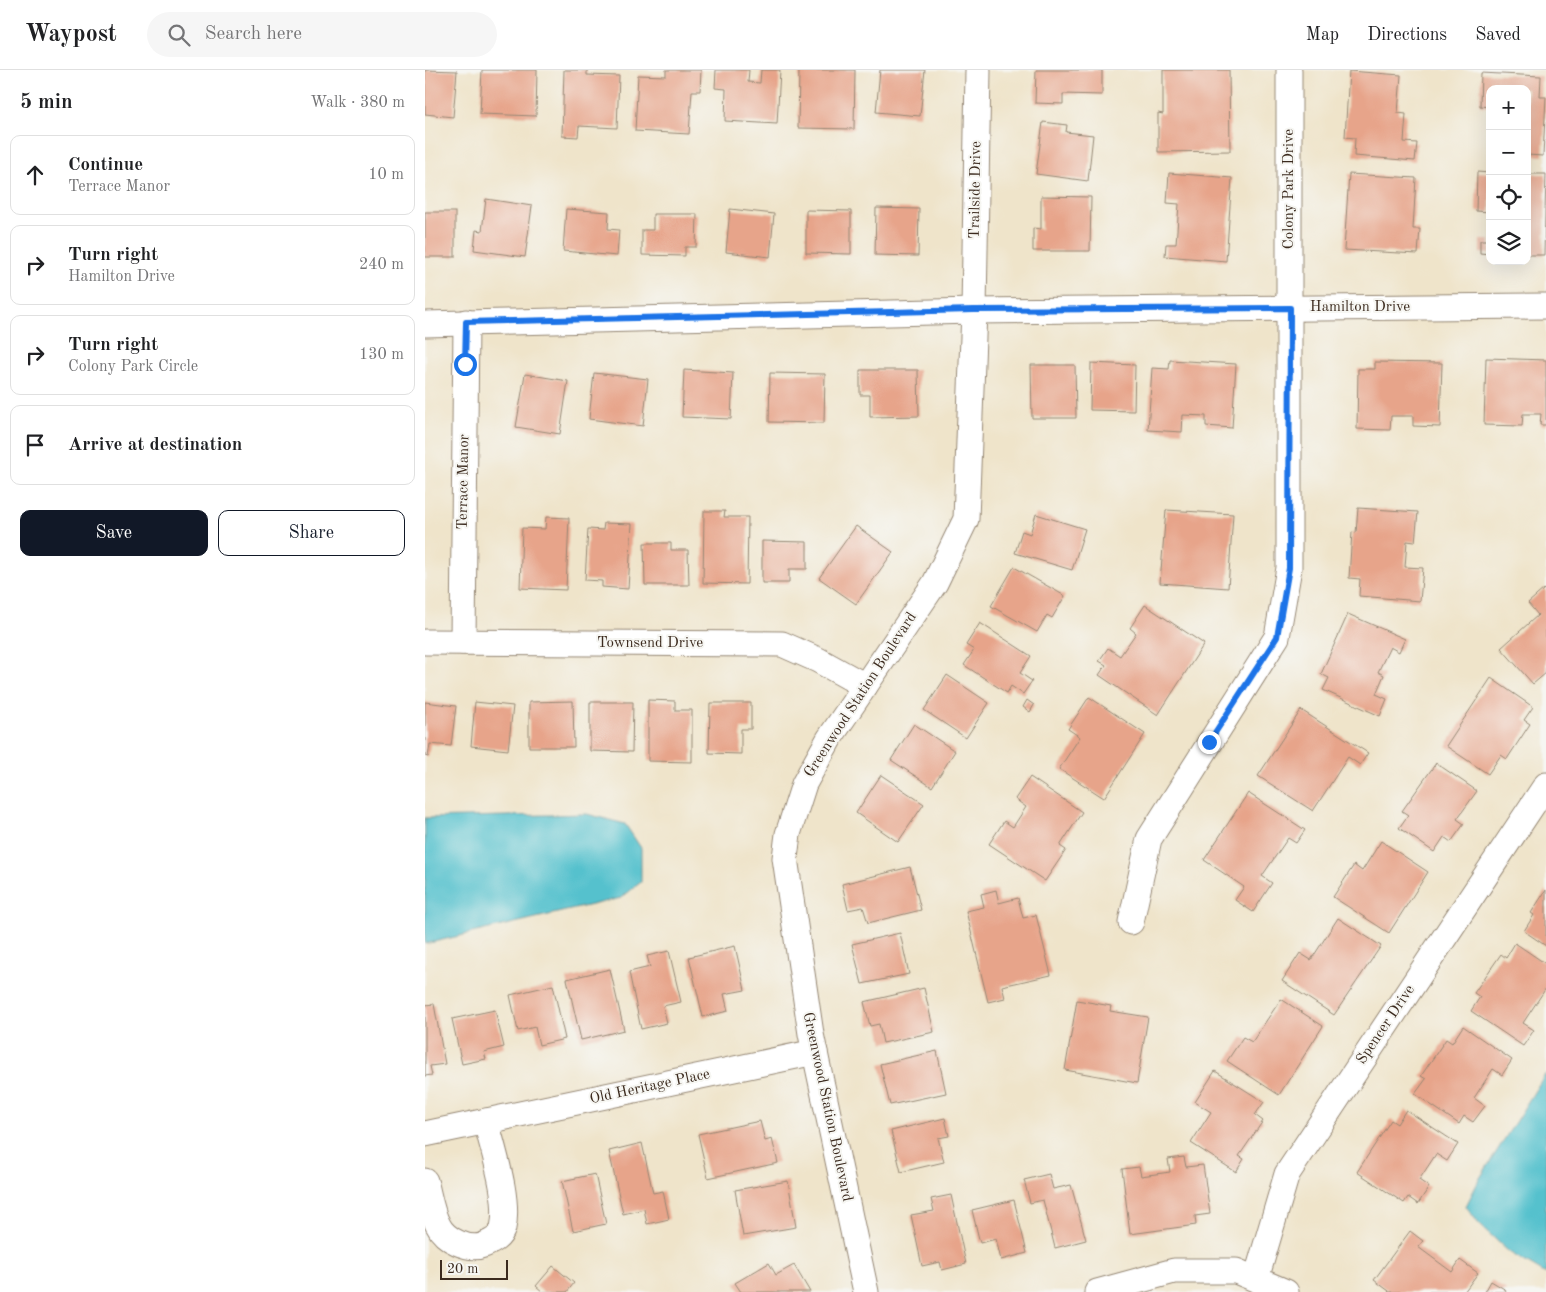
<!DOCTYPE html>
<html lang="en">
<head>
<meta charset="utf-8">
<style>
	body { margin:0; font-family:"Old Standard TT",serif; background:#f6f6f6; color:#202124 }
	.controls { position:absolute; right:15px; top:15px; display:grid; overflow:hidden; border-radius:10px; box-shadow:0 5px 20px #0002 }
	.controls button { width:45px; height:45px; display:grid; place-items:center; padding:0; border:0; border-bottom:1px solid #e0e0e0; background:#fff; color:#202124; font:25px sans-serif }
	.scale { position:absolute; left:15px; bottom:12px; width:68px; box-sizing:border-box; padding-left:5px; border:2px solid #3b2a1e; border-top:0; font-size:14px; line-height:18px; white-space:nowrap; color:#3b2a1e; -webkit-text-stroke:4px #f6f6f2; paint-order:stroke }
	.stop { position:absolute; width:15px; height:15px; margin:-11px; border:4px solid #1a73e8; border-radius:50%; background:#fff }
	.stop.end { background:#1a73e8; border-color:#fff; box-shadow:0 1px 5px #0008 }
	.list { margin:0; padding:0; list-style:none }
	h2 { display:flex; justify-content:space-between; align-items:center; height:65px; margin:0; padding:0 20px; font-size:21px }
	h2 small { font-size:16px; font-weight:400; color:#757577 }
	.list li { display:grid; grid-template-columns:32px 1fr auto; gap:15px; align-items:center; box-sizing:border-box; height:80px; margin:0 10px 10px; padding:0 10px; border:1px solid #e0e0e0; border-radius:10px }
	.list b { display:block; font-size:19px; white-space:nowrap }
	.list p { margin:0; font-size:16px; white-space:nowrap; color:#757577 }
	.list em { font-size:16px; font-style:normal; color:#757577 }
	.actions { display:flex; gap:10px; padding:15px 20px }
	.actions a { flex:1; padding:11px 0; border:1px solid #111827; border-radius:10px; text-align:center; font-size:18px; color:#111827 }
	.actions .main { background:#111827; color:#fff }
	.icon { flex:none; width:28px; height:28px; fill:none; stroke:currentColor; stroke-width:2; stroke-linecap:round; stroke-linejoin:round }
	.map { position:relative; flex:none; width:1121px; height:1222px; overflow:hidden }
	header { display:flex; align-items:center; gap:30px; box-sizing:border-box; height:70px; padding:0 25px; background:#fff; border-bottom:1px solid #e0e0e0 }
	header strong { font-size:24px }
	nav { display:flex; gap:28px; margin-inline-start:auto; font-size:18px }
	.search { width:350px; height:45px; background:#f6f6f6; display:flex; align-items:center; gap:12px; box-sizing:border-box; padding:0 18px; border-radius:28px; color:#757577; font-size:19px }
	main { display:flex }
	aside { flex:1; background:#fff }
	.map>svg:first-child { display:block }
</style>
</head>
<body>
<header>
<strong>Waypost</strong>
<div class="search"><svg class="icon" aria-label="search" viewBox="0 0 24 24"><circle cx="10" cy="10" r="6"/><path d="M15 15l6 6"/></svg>Search here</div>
<nav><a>Map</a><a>Directions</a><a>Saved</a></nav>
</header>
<main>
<aside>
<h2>5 min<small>Walk · 380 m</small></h2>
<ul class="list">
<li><svg class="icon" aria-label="ahead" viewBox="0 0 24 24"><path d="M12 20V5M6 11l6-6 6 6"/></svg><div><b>Continue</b><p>Terrace Manor</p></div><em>10 m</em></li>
<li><svg class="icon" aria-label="right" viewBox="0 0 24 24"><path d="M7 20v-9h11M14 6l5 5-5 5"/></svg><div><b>Turn right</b><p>Hamilton Drive</p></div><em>240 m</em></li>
<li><svg class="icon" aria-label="right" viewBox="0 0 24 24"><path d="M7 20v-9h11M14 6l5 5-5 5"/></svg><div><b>Turn right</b><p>Colony Park Circle</p></div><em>130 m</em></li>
<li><svg class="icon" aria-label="arrive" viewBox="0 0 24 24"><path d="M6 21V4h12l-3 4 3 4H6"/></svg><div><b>Arrive at destination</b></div></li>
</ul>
<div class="actions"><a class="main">Save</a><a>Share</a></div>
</aside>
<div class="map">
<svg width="1121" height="1222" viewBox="0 0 1121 1222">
	<rect width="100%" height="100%" fill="#f6f6f2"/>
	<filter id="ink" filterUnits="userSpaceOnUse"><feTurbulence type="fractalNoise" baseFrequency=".02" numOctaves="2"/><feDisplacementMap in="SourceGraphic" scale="10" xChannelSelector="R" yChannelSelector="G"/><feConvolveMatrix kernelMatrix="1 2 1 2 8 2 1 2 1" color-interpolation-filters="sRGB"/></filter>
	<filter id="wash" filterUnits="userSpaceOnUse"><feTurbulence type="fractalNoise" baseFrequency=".0096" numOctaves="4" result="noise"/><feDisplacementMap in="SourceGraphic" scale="20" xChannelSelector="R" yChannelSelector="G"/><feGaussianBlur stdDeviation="1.12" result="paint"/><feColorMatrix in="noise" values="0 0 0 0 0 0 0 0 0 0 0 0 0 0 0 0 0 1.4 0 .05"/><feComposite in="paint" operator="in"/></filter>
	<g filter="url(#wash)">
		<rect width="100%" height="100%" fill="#efe4ca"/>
		<g fill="#54c1cd" stroke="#487676">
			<path d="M162 744 200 754 216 778V812L196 828 0 874V748Z"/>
			<path d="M1121 1003V1204L1084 1182 1054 1154 1041 1136 1055 1108Z"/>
		</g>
		<g id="blocks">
			<g fill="#e7a48a">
				<path d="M0 0 32 1 28 47 0 44Z"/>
				<path d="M57 0H112L111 46 55 44Z"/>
				<path d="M139 0H162V5L194 6 192 58 154 56 153 67 137 66Z"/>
				<path d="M241 0H276L275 21H267L264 64 210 61 213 5 241 6Z"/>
				<path d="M291 0H324L323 12 335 13 336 0H355L352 54 300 51 301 19 290 18Z"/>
				<path d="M374 0H430L429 59 373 58Z"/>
				<path d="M455 0H500L495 46 451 42Z"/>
				<path d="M611 0H677V25L638 24V34L610 33Z"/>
				<path d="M738 0H804L805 81 733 82V43L738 44Z"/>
				<path d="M924 1 976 5 973 43 981 44 979 72 992 73 990 91 929 86 930 68 920 67Z"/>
				<path d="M1056 3 1116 6 1115 27H1121L1118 86 1102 85V19H1065V37L1055 36Z"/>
				<path d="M618 52 642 55 641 62 668 65 663 111 611 104Z"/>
				<path d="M1052 102 1065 103V142L1051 141Z"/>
				<path d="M744 103 807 108 801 191 740 186 741 174H751L754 134 742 133Z"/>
				<path d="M924 104 991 108 988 159H995L993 184 919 180Z"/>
				<path d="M1102 104H1121L1119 185H1102Z"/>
				<path d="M616 126 666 127 665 181H608V158L616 159Z"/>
				<path d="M61 129 107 136 100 187 49 180 51 160 57 161Z"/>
				<path d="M451 138 494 139 493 186 450 185Z"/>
				<path d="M141 139 184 142 183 159 194 160 192 186 138 181Z"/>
				<path d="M305 139 349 144 345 187 301 182Z"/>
				<path d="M381 140 426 141V184L381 183Z"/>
				<rect x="0" y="142" width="30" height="45"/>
				<path d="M228 144H272L271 177H260V186L217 185V160H228Z"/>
				<path d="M1055 170H1065V184L1055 183Z"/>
				<path d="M1061 288 1121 290V355H1115L1116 344H1098L1097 356 1059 355Z"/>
				<path d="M745 290 811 294 807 358 781 356V346L758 345 757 362 723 360 727 298 744 299Z"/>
				<path d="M950 292 1017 293 1015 357 988 356V346H966L965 360 932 359 933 299H950Z"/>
				<path d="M666 293 710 295 709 341 665 340Z"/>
				<path d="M606 295H650L651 348H607Z"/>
				<path d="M259 300 308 303 306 349 257 347Z"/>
				<path d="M435 300H493L494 346 445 347V325H435Z"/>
				<path d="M169 303 223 309 218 356 164 349Z"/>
				<path d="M345 303 400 304 399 353 344 352Z"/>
				<path d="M100 304 143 311 135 364 91 357Z"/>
				<path d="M933 438 993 442 990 472 982 471 980 497 998 498 995 531 934 526 935 509 924 508 927 462 931 463Z"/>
				<path d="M741 440 808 444 803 518 735 513Z"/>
				<path d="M279 441H300L299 447H323L322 514 278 513Z"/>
				<path d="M611 444 660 459 647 500 590 483 597 461 605 464Z"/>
				<path d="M121 447 144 448 141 520 95 518 97 458 120 459Z"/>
				<path d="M179 453 207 454 203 519 177 517V511L160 510 163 459 178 460Z"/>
				<path d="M431 456 468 482 431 534 394 508Z"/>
				<path d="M337 471 382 472V499H364V513H337Z"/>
				<path d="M219 473H246V480H263L264 515H220Z"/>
				<path d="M589 497 640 526 627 548 622 545 612 562 566 536Z"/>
				<path d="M1119 519 1121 521V603L1108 614 1076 578 1113 545 1103 533Z"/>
				<path d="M720 535 779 574 733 645 674 605 681 595 674 591 683 578 695 586 711 563 705 558Z"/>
				<path d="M923 544 980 569 974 582 965 577 953 602 959 605 951 624 962 629 955 646 898 620 904 608 896 604Z"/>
				<path d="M555 553 606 586 595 603 607 611 598 624 586 616 582 623 539 595 549 580 541 575Z"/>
				<path d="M522 605 564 633 541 668 499 640Z"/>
				<path d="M1066 608 1108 637 1099 650 1105 654 1082 689 1076 685 1063 704 1021 676Z"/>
				<path d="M664 627 720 664 679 728 634 699 655 667 643 659Z"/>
				<path d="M223 630 250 631V640H267V692L223 691Z"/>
				<path d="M602 630 609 635 605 642 598 637Z"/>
				<path d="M148 631 149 677H104V632Z"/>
				<path d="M0 632 31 636 26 676 5 674 3 687 0 686Z"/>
				<path d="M50 632 88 636 83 680 46 676Z"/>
				<path d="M165 632H208L207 682 165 681Z"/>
				<path d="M285 633H326V659H316V684L284 683Z"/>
				<path d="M876 640 943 683 935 695 923 687 888 741 833 706Z"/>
				<path d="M489 654 530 681 507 717 466 690Z"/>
				<path d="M1011 693 1052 721 1032 749 1039 754 1026 772 1019 767 1009 782 974 758 983 745 977 741Z"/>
				<path d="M456 705 499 734 473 772 431 743Z"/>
				<path d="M605 707 657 742 635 776 641 780 620 811 564 774 579 751 588 757 601 737 590 729Z"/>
				<path d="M823 723 880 760 871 773 863 768 837 806 847 813 828 842 810 830 819 817 779 790Z"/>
				<path d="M956 771 1003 802 964 863 908 827 929 795 937 801Z"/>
				<path d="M485 797 496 840 443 853 438 837 423 840 417 814Z"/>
				<path d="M571 820 574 833 593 828 598 848 611 845 626 905 577 916 580 928 563 932 541 841 559 837 556 824Z"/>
				<path d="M1121 820V876L1099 861 1109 845 1106 843Z"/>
				<path d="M913 848 956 876 909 945 857 911 875 883 886 890Z"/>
				<path d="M475 863 484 904 437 914 427 874Z"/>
				<path d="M1090 873 1121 894V918L1098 953 1109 960 1098 976 1046 941 1055 927 1049 923 1076 884 1081 888Z"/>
				<path d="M310 876 320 920 299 924 303 941 278 947 264 887Z"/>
				<path d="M244 881 256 932 238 936 242 953 216 959 204 902 225 897 222 886Z"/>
				<path d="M185 899 199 960 156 970 142 909Z"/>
				<path d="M128 915 140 969 114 975 110 957 93 961 85 925Z"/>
				<path d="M499 918 509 962 458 973 454 954 445 956 439 932Z"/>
				<path d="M856 929 898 956 854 1025 802 991 818 967 827 972Z"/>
				<path d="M652 930 686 936 685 941 723 947 712 1013 640 1000Z"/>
				<path d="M9 934 20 994 5 996 7 1005 0 1006V935Z"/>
				<path d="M70 940 79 977 59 982 61 989 37 994 27 949Z"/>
				<path d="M1038 956 1087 990 1077 1005 1068 999 1049 1028 1060 1036 1048 1052 1039 1046 1034 1054 990 1024 1001 1009 996 1006 1021 969 1027 973Z"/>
				<path d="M512 981 521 1023 465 1035 455 994Z"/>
				<path d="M790 1001 839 1032 830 1045 838 1051 814 1086 819 1089 811 1102 766 1073 786 1042 770 1032Z"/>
				<path d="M981 1040 1033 1074 1022 1091 1011 1084 994 1110 1004 1117 993 1134 983 1127 979 1133 932 1102 966 1050 972 1054Z"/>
				<path d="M520 1048 524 1066 513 1068 519 1092 476 1102 466 1061Z"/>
				<path d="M335 1051 340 1071 347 1069 353 1093 283 1108 273 1064Z"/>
				<path d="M217 1073 228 1123 238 1121 244 1149 222 1154 219 1139 198 1144 184 1081Z"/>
				<path d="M759 1087 761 1097 778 1095 785 1144 770 1146 771 1155 705 1164 697 1099 714 1097 716 1106 745 1102 743 1089Z"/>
				<path d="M170 1104 181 1154 148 1161 137 1111Z"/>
				<path d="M624 1104 628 1119 646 1115 661 1170 630 1178 618 1130 605 1133 599 1110Z"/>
				<path d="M363 1111 371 1157 318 1166 310 1120Z"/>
				<path d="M526 1125 541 1194 517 1200 515 1192 497 1196 486 1145 509 1141 506 1129Z"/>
				<path d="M589 1130 602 1183 576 1190 571 1169 555 1173 547 1140Z"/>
				<path d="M985 1161 998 1171 993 1177 1027 1202 1035 1190 1053 1203 1039 1222H963L964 1221 949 1210Z"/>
				<path d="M344 1193 351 1205 369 1195 385 1222H316L310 1213Z"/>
				<path d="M128 1196 149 1213 142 1222H118L111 1216Z"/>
				<path d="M1066 1211 1081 1220 1080 1222H1060Z"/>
			</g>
		</g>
	</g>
	<g filter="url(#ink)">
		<use href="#blocks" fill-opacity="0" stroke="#958774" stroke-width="1"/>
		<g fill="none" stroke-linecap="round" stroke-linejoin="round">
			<g stroke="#958774" stroke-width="27">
				<g id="street">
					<path d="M0 254 549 241 1121 236"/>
					<path d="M0 572 357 574 393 590 440 616"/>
					<path d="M38 572 41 252"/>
					<path d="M706 852 724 769 852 567 864 498V0"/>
					<path d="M0 1064 390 982"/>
					<path d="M0 1111C4 1125 6 1142 13 1155 20 1170 44 1181 59 1175 68 1171 75 1168 78 1158 85 1129 68 1080 61 1051"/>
					<path d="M831 1209 862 1104 1121 715"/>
					<path d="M441 1222 386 964 360 788 363 764 379 714 404 669 510 513 541 449 549 241 553 0"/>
					<path d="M672 1222 749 1201H811L861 1222"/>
				</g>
			</g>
			<use href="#street" stroke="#fff" stroke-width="25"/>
		</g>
	</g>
	<g fill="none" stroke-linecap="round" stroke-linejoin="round" filter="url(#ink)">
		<path stroke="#1a73e8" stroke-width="6" d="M40 294 41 252 549 240 865 238 864 498 852 567 784 672"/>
	</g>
	<g text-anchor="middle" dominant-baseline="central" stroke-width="4" stroke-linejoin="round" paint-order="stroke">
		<g font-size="15" fill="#3b2a1e" stroke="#f6f6f2">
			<text transform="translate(864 119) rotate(-90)">Colony Park Drive</text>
			<text transform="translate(551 120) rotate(-89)">Trailside Drive</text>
			<text x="935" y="237">Hamilton Drive</text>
			<text transform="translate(39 412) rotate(-89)">Terrace Manor</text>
			<text x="225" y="573">Townsend Drive</text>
			<text transform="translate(436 625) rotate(-57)">Greenwood Station Boulevard</text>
			<text transform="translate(961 955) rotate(-56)">Spencer Drive</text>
			<text transform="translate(225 1017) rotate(-12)">Old Heritage Place</text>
			<text transform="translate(402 1037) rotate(78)">Greenwood Station Boulevard</text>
		</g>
	</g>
</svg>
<div class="controls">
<button>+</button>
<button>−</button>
<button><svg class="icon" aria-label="locate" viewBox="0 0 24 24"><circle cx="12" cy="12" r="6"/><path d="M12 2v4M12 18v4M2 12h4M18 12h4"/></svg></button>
<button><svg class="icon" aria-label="layers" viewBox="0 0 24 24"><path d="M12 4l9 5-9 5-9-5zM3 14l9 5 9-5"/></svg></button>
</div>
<div class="scale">20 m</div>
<div class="stop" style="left:40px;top:294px"></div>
<div class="stop end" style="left:784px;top:672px"></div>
</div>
</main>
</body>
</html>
